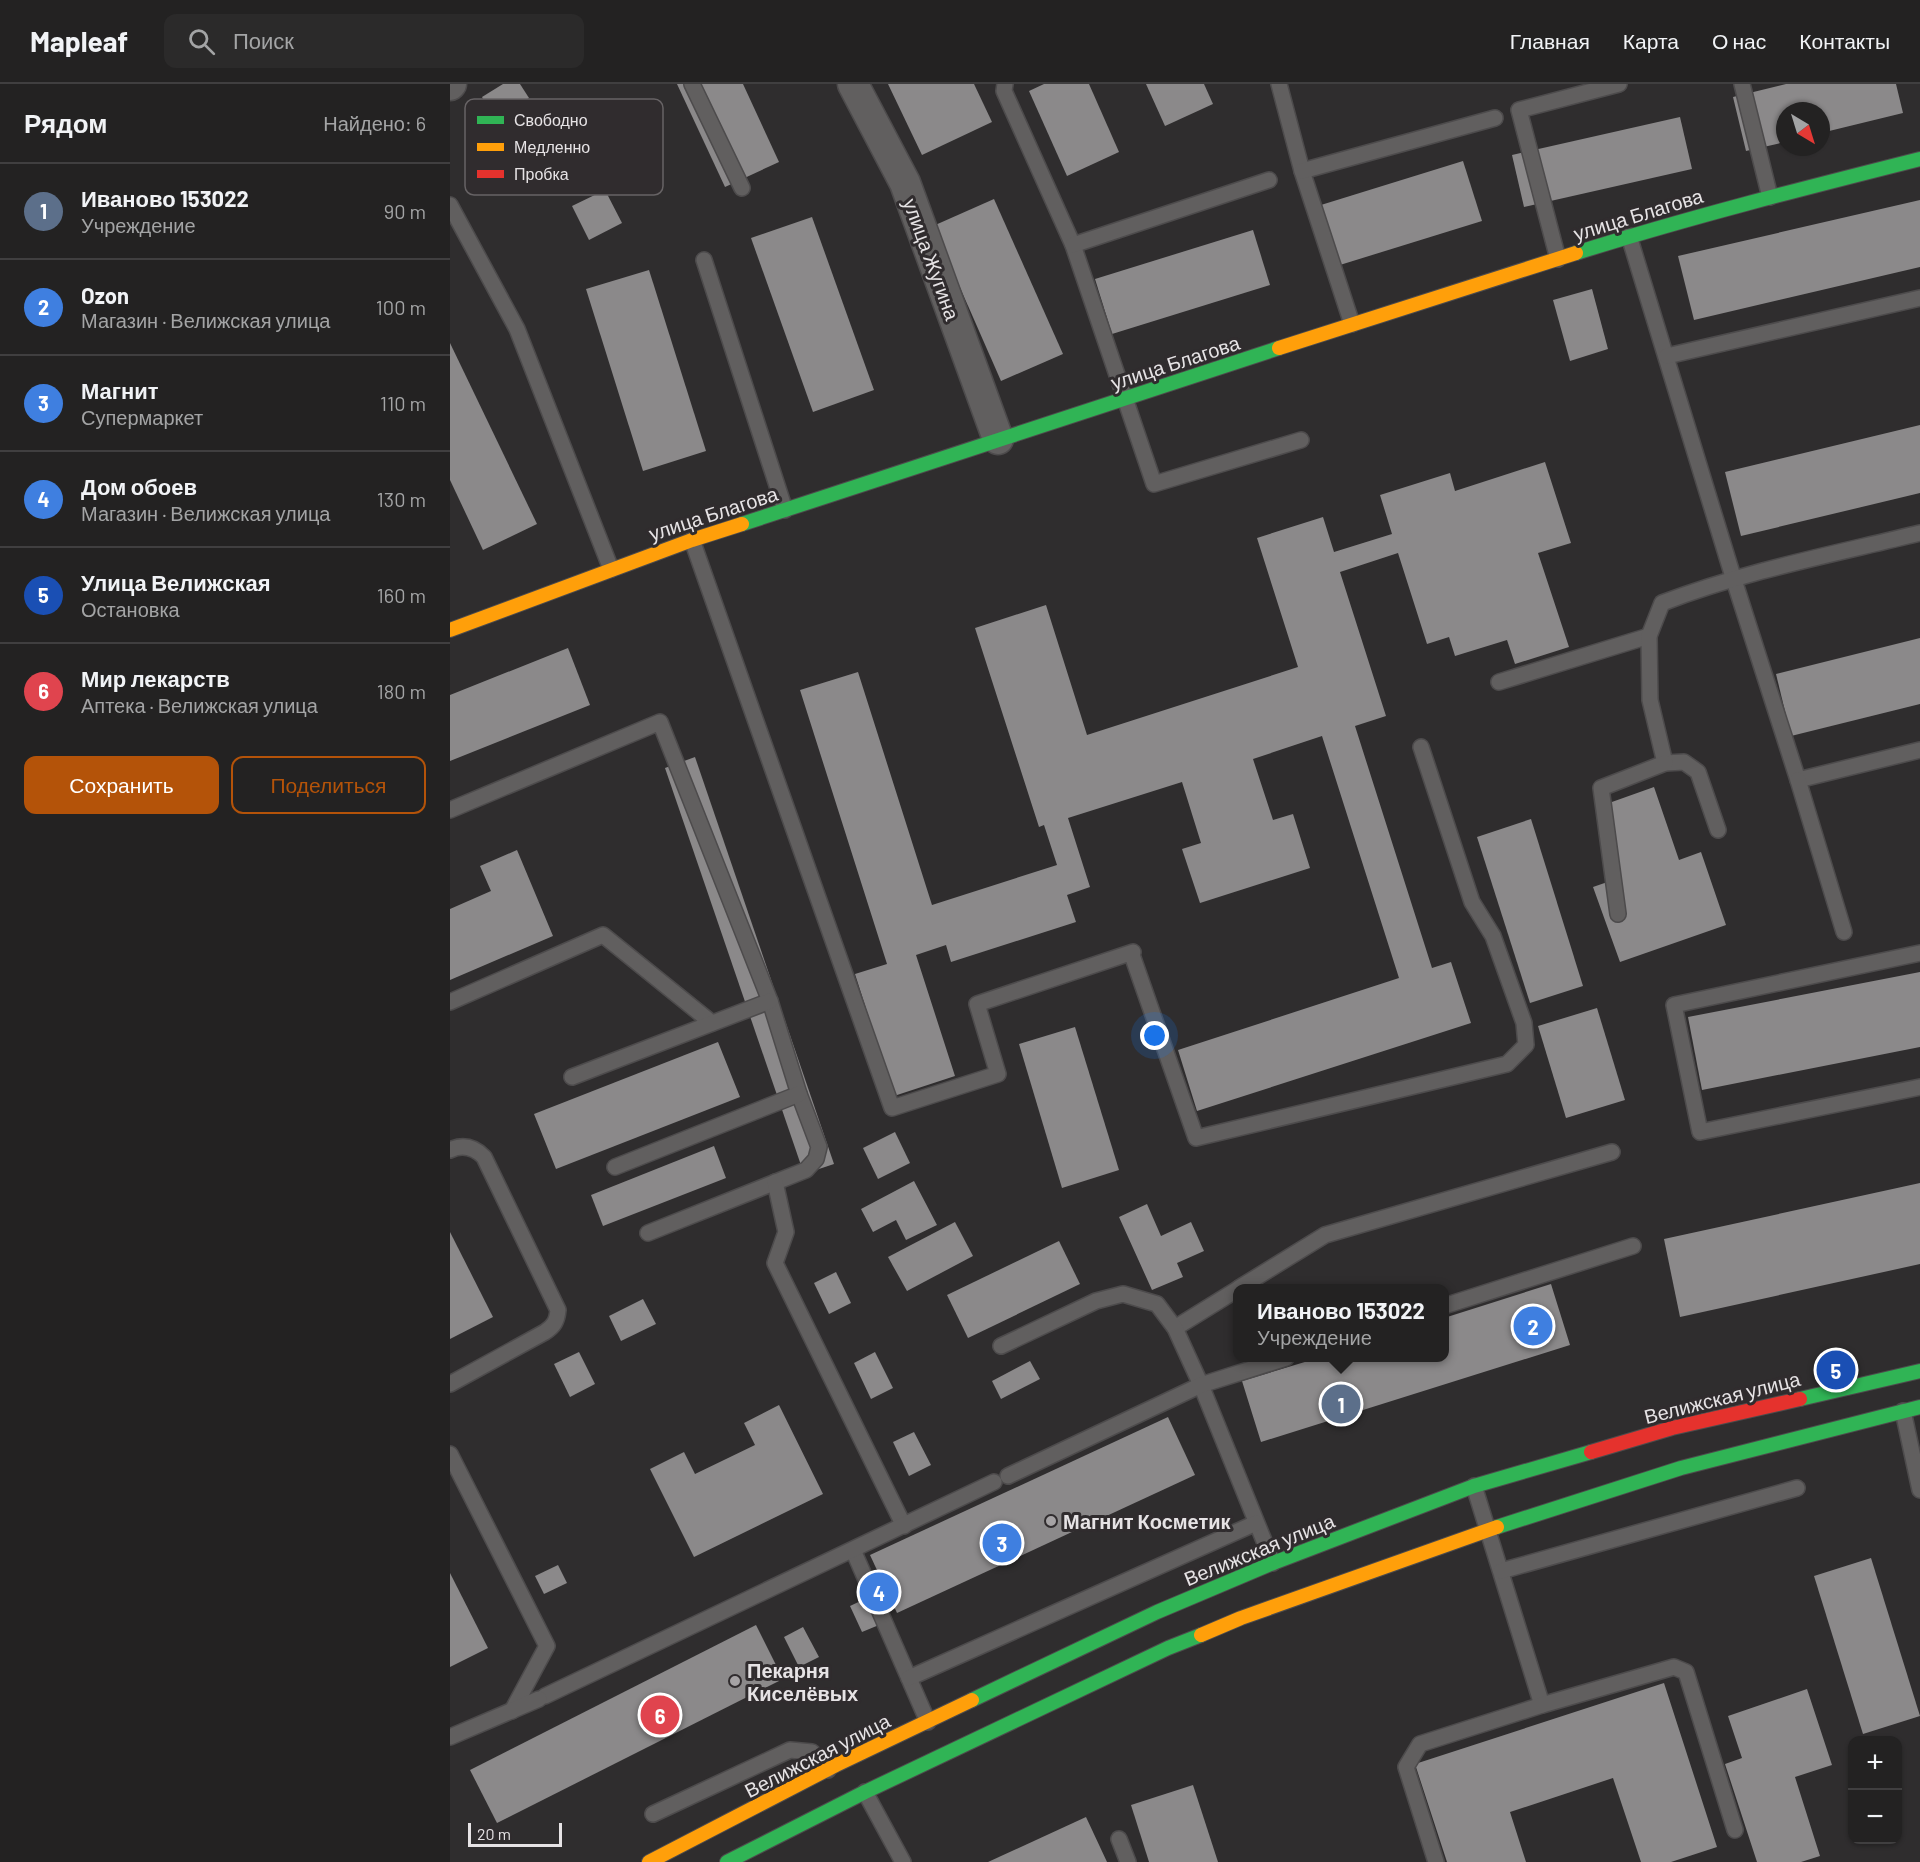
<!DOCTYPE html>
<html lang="ru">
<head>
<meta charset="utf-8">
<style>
	body { margin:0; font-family:Barlow,sans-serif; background:#2b2a2a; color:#f1f3f6 }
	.controls { position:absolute; right:18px; bottom:18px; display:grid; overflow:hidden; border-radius:12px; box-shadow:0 2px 4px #0004 }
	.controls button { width:54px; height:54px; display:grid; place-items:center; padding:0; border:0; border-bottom:2px solid #403f40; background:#232222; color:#f1f3f6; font:30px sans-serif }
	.compass { position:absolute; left:1326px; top:18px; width:54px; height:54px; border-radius:50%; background:#232222; box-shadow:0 2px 4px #0004; rotate:142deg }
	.scale { position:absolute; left:18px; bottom:15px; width:94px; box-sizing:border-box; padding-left:6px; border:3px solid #e6e3e5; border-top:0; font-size:16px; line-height:21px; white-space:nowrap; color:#e6e3e5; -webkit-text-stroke:4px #302c2e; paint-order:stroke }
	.you { position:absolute; left:705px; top:952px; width:21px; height:21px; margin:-15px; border:4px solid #fff; border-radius:50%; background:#1a73e8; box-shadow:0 0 0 9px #1a73e833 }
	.badge { display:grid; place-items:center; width:39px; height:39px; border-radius:50%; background:#b45309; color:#fff; font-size:20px; font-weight:700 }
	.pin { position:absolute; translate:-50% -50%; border:3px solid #fff; box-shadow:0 2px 6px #0006 }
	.popup { position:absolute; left:783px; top:1200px; width:216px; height:78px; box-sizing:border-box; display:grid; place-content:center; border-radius:12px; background:#232222; filter:drop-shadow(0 2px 4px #0005); font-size:20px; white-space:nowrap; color:#a3a4a5 }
	.popup b { font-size:22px; color:#f1f3f6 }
	.popup::after { content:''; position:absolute; left:50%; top:100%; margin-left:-12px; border:12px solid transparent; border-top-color:#232222 }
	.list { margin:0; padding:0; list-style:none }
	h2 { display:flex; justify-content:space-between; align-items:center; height:78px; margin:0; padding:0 24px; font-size:26px }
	h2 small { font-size:20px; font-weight:400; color:#a3a4a5 }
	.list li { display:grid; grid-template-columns:39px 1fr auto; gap:18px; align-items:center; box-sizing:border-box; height:96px; padding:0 24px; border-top:2px solid #403f40 }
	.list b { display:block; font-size:22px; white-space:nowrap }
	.list p { margin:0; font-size:20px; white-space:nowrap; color:#a3a4a5 }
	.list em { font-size:20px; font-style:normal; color:#a3a4a5 }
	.actions { display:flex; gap:12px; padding:18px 24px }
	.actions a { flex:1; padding:14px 0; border:2px solid #b45309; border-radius:12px; text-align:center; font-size:21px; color:#b45309 }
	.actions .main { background:#b45309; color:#fff }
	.icon { flex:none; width:33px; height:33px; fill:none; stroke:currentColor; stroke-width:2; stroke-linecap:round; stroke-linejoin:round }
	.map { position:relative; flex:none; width:1470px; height:1778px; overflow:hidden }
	header { display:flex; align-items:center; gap:36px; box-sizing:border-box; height:84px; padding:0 30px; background:#232222; border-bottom:2px solid #403f40 }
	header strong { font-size:28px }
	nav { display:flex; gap:33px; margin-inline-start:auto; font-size:21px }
	.search { width:420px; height:54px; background:#2b2a2a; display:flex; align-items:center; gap:15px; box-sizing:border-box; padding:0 21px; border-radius:12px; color:#a3a4a5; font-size:22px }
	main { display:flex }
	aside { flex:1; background:#232222 }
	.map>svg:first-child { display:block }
</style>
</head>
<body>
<header>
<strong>Mapleaf</strong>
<div class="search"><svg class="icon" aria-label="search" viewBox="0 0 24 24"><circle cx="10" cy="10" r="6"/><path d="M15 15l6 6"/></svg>Поиск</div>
<nav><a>Главная</a><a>Карта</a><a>О нас</a><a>Контакты</a></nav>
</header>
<main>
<aside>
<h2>Рядом<small>Найдено: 6</small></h2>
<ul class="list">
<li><span class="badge" style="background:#5c6f8a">1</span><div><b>Иваново 153022</b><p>Учреждение</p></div><em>90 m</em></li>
<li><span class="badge" style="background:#3f7fe0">2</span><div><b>Ozon</b><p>Магазин · Велижская улица</p></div><em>100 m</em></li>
<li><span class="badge" style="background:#3f7fe0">3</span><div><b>Магнит</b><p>Супермаркет</p></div><em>110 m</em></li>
<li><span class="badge" style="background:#3f7fe0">4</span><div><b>Дом обоев</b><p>Магазин · Велижская улица</p></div><em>130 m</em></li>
<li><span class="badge" style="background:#1a4fb4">5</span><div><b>Улица Велижская</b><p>Остановка</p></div><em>160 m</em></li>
<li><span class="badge" style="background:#e0444e">6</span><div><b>Мир лекарств</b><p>Аптека · Велижская улица</p></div><em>180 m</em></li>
</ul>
<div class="actions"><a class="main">Сохранить</a><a>Поделиться</a></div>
</aside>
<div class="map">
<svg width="1470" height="1778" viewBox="0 0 1470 1778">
	<rect width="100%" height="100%" fill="#2f2d2e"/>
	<g fill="#8b898a">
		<path d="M53 0H70L79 14 45 35 32 13Z"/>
		<path d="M227 0H293L329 78 275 103Z"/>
		<path d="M438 0H524L542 38 472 71Z"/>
		<path d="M594 0H639L669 68 617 92 579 7Z"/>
		<path d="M696 0H754L763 20 715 42Z"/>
		<path d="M1336 0H1446L1453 29 1371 49V27H1335V58L1296 67 1283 13Z"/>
		<path d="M1230 33 1242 85 1074 123 1062 71Z"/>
		<path d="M1013 77 1032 137 877 185 858 125Z"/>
		<path d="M155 106 172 139 139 156 122 122Z"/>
		<path d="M544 115 613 270 551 297 483 142Z"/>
		<path d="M1470 116V183L1244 236 1228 172Z"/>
		<path d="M362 133 424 306 363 328 301 154Z"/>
		<path d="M803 146 820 201 662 250 645 195Z"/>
		<path d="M199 186 256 367 193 387 136 205Z"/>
		<path d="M1142 205 1158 265 1120 277 1103 216Z"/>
		<path d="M0 259 87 440 33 466 0 396Z"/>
		<path d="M1470 341V409L1291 452 1275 388Z"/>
		<path d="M1095 378 1121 459 1088 469 1119 563 1065 580 1057 556 1005 572 999 553 977 560 948 469 890 488 936 632 905 642 982 884 1001 878 1021 939 747 1027 728 966 949 894 872 652 803 675 823 736 843 730 860 784 750 819 732 765 751 759 732 698 618 734 640 803 617 811 626 838 501 878 496 861 466 871 505 992 444 1012 405 890 437 880 350 606 408 588 482 821 607 781 594 741 589 743 525 544 596 521 637 651 848 583 807 454 873 433 884 468 942 450 930 411 1000 389 1005 407Z"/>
		<path d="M1470 554V620L1341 652 1326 590Z"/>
		<path d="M118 564 140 621 0 677V611Z"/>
		<path d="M245 673 384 1080 354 1090 215 684Z"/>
		<path d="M1204 703 1229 776 1251 768 1276 841 1170 878 1143 803 1169 794 1145 724Z"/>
		<path d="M1081 735 1133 902 1080 919 1027 753Z"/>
		<path d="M67 766 103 852 0 896V825L41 807 30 782Z"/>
		<path d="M1470 888V963L1252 1006 1238 933Z"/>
		<path d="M1147 924 1175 1016 1116 1034 1088 942Z"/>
		<path d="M625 943 669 1086 612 1104 569 960Z"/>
		<path d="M268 958 290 1013 106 1085 84 1030Z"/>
		<path d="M445 1048 460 1079 428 1095 413 1064Z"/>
		<path d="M264 1062 276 1094 153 1142 141 1111Z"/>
		<path d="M464 1097 487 1141 456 1156 446 1136 423 1148 411 1125Z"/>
		<path d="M1470 1099V1180L1230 1233 1214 1155Z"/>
		<path d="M697 1120 711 1152 741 1138 754 1167 727 1179 733 1193 702 1206 669 1133Z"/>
		<path d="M505 1138 523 1172 457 1207 438 1173Z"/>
		<path d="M0 1148 43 1233 0 1255Z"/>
		<path d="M609 1157 630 1200 518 1254 497 1211Z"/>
		<path d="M386 1188 401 1219 379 1230 364 1199Z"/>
		<path d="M1101 1200 1120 1261 811 1358 792 1297 868 1274H994V1234Z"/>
		<path d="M193 1215 206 1240 171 1257 159 1232Z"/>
		<path d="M129 1268 145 1300 120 1313 104 1280Z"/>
		<path d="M425 1268 443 1304 421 1315 404 1279Z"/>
		<path d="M580 1277 590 1295 551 1315 542 1297Z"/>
		<path d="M329 1321 373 1410 244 1473 200 1385 234 1368 245 1390 305 1361 294 1339Z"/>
		<path d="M718 1333 745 1391 447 1529 420 1471Z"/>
		<path d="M464 1348 481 1381 459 1392 443 1358Z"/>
		<path d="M1421 1474 1470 1632 1413 1650 1364 1492Z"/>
		<path d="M108 1481 117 1499 94 1510 85 1492Z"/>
		<path d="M0 1489 38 1564 0 1583Z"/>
		<path d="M417 1514 429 1541 412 1548 400 1522Z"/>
		<path d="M306 1541 333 1595 47 1739 20 1686Z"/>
		<path d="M353 1543 369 1573 349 1583 334 1553Z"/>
		<path d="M1214 1599 1267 1763 1221 1778H1191L1163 1694 1060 1728 1076 1778H997L965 1680Z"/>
		<path d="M1357 1605 1382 1681 1345 1693 1370 1772 1351 1778H1307L1275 1680 1292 1674 1278 1632Z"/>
		<path d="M743 1701 768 1778H699L681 1721Z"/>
		<path d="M636 1733 657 1778H538Z"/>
	</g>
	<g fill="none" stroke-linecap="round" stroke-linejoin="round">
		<g stroke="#4d4b4c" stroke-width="18">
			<g id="lane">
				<path d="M242 0 292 104"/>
				<path d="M555 0 554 7 623 161 704 400 851 356"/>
				<path d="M829 0 852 87 902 240"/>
				<path d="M1292 0 1320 113"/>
				<path d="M852 87 1045 34"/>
				<path d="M0 121 67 245 161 485"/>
				<path d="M1179 152 1284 496 1348 696 1470 666"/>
				<path d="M623 161 819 96"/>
				<path d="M1108 175 1069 26 1169 0"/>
				<path d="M254 176 335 426"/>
				<path d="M1217 272 1470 214"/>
				<path d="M242 456 442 1024 548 990 527 920 683 868 682 871 746 1054 1057 980 1076 961 1074 939 1043 852 1022 818 971 663"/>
				<path d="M1049 598 1199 552"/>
				<path d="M1348 696 1394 848"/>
				<path d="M0 726 210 638 320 917 349 1010 369 1063 366 1075 356 1086 198 1149"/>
				<path d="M1268 746 1248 688 1234 678 1215 679 1200 616 1199 552 1212 519C1295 487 1384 470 1470 449"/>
				<path d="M1168 830 1151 704 1215 679"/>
				<path d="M1470 869 1224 921 1250 1048 1470 1003"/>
				<path d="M0 918 153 851 262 939"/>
				<path d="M122 993 320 917"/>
				<path d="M0 1066C13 1060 24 1063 34 1073L108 1226C107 1237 104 1242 95 1248L0 1300"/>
				<path d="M165 1083 349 1010"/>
				<path d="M325 1098 336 1148 325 1179 454 1442"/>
				<path d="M789 1204 875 1151 1162 1068"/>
				<path d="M994 1222 1183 1162"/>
				<path d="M725 1244 788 1205"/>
				<path d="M551 1262 646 1217 673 1210 707 1220 725 1244 751 1301 823 1479"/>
				<path d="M1453 1327 1470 1406"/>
				<path d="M0 1370 97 1562 62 1627"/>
				<path d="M558 1392 751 1301 836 1274"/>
				<path d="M1024 1402 1092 1621"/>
				<path d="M403 1466 478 1638"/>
				<path d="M1051 1487 1347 1404"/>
				<path d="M459 1594 806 1439"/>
				<path d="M95 1612 544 1398"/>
				<path d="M0 1653 89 1615"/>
				<path d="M415 1708 453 1778"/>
				<path d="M203 1730 340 1666 362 1668 378 1686"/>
				<path d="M669 1755 678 1778"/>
				<path d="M986 1778 956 1683 970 1660 1092 1621 1224 1583 1236 1588 1285 1746"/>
			</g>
		</g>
		<g stroke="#4d4b4c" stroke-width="33">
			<g id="street">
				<path d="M403 0 455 99 548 355"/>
				<path d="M0 1 1 0"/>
			</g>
		</g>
		<g stroke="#4d4b4c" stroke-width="16">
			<g id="fast">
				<path d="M1126 169C1240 133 1355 104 1470 75"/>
				<path d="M292 440 829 264"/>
				<path d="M1350 1315 1470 1287"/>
				<path d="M1047 1443 1231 1384 1470 1323"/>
				<path d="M522 1616 707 1528 823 1479 1024 1402 1141 1368"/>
				<path d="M277 1778 415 1708 718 1564 751 1551"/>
			</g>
		</g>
		<g stroke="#4d4b4c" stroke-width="16">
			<g id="slow">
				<path d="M829 264 1126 169"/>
				<path d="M0 546 242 456 292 440"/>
				<path d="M751 1551 791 1534 1047 1443"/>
				<path d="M199 1778 386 1681 522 1616"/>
			</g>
		</g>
		<g stroke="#4d4b4c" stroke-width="16">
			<path id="jam" d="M1141 1368 1222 1344 1350 1315"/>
		</g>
		<use href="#lane" stroke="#615f5f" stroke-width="15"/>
		<use href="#street" stroke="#615f5f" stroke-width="30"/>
		<use href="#fast" stroke="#30b455" stroke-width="14"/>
		<use href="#slow" stroke="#ff9f0a" stroke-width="14"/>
		<use href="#jam" stroke="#e5322d" stroke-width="14"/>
	</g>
	<g fill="#a6a3a5" stroke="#302c2e" stroke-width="2">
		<circle cx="601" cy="1437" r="6"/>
		<circle cx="285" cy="1597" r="6"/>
	</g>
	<g text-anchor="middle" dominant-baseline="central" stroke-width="6" stroke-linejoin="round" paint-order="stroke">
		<g font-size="20" fill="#e6e3e5" stroke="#302c2e">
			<text transform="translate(1188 130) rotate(-17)">улица Благова</text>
			<text transform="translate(482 175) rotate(70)">улица Жугина</text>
			<text transform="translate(725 278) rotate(-18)">улица Благова</text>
			<text transform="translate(263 429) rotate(-18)">улица Благова</text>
			<text transform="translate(1272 1313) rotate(-14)">Велижская улица</text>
			<text transform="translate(809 1465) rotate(-22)">Велижская улица</text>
			<text transform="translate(367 1671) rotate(-27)">Велижская улица</text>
		</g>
		<g font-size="20" font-weight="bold" fill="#e6e3e5" stroke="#302c2e" text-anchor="start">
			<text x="613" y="1437">Магнит Косметик</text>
			<text x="297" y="1586">Пекарня<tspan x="297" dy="23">Киселёвых</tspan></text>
		</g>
	</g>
	<rect x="15" y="15" width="198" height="96" rx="9" fill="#302c2e" stroke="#676365" stroke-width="1.5"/>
	<rect x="27" y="32" width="27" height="8" fill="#30b455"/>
	<rect x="27" y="59" width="27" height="8" fill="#ff9f0a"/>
	<rect x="27" y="86" width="27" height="8" fill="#e5322d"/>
	<g font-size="16" fill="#e6e3e5">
		<text x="64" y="42">Свободно</text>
		<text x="64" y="69">Медленно</text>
		<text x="64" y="96">Пробка</text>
	</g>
</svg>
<div class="controls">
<button>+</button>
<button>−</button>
</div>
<svg class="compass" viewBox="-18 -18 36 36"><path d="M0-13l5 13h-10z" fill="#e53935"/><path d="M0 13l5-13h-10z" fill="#a3a4a5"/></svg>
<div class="scale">20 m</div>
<div class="you"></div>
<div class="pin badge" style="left:891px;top:1320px;background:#5c6f8a">1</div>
<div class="popup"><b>Иваново 153022</b>Учреждение</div>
<div class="pin badge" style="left:1083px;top:1242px;background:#3f7fe0">2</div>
<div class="pin badge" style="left:552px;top:1459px;background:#3f7fe0">3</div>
<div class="pin badge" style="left:429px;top:1508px;background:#3f7fe0">4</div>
<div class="pin badge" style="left:1386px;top:1286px;background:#1a4fb4">5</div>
<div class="pin badge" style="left:210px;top:1631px;background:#e0444e">6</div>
</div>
</main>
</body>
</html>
